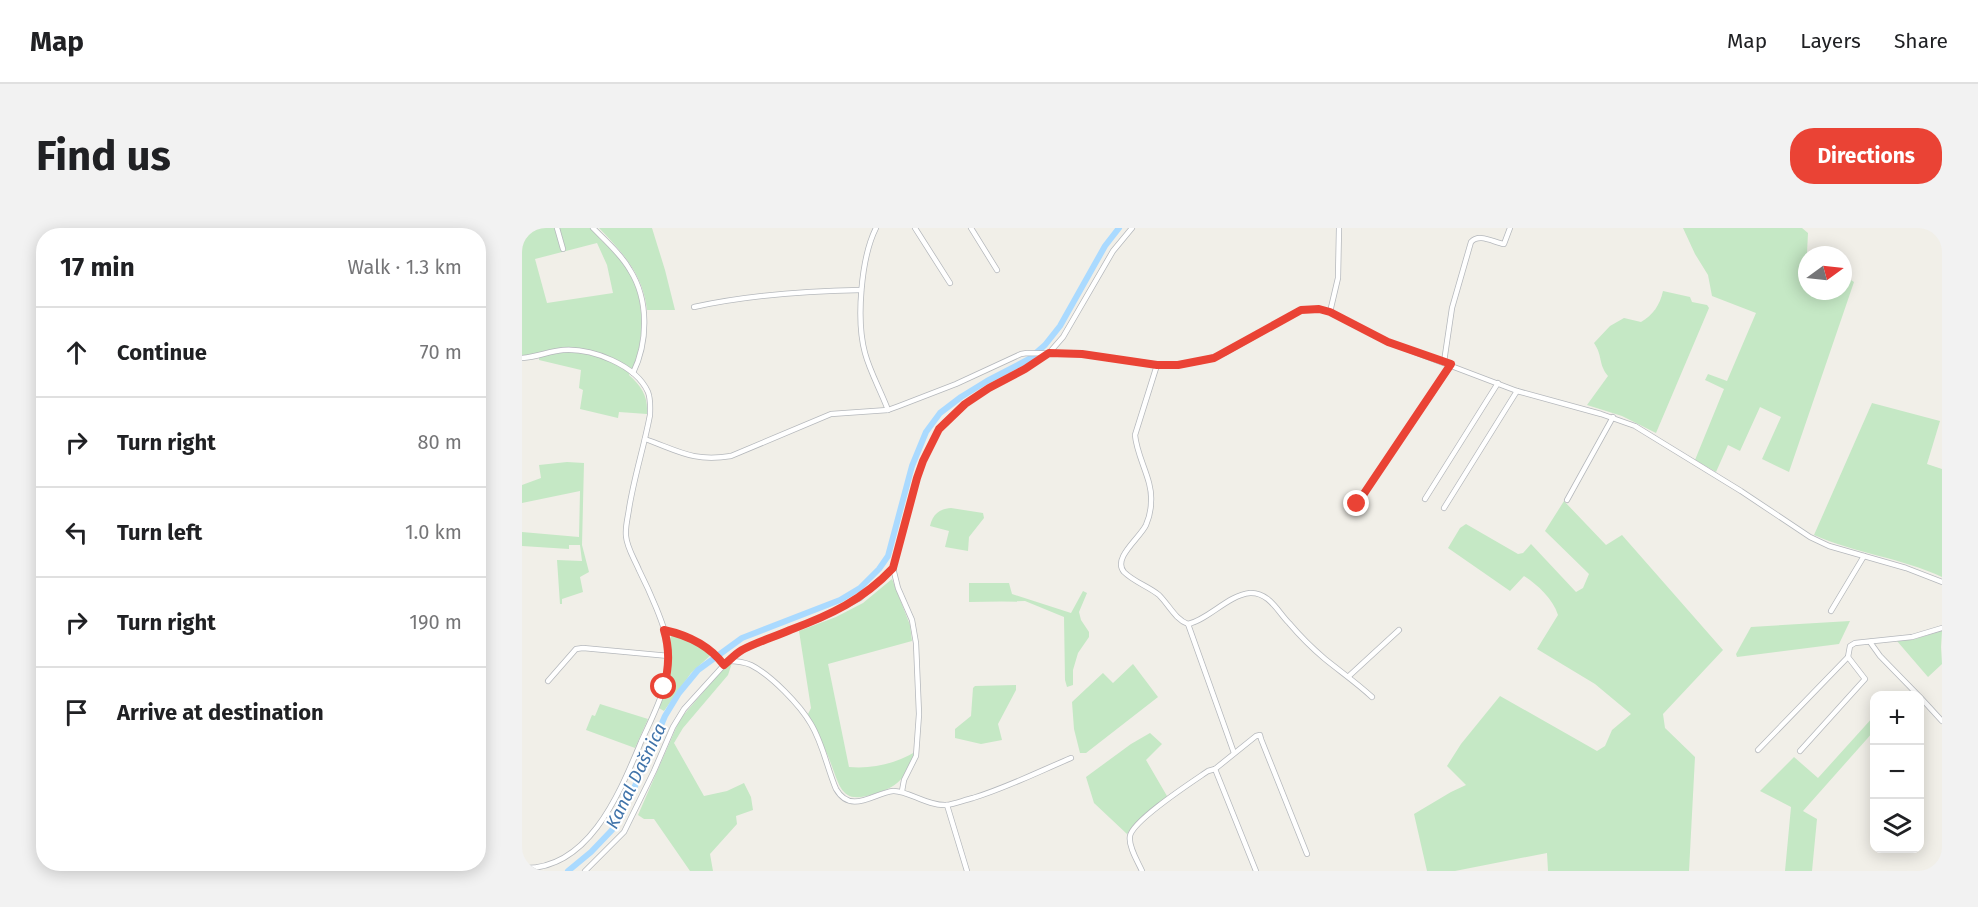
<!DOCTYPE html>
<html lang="en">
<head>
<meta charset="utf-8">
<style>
	body { margin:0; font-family:"Fira Sans",sans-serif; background:#f2f2f2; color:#202124 }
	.controls { position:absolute; right:18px; bottom:18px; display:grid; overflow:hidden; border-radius:12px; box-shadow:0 3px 15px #0003 }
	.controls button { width:54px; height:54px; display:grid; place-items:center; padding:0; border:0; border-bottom:2px solid #e0e0e0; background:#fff; color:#202124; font:30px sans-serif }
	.compass { position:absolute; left:1276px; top:18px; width:54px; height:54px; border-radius:50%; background:#fff; box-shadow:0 3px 15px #0003; rotate:75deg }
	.stop { position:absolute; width:18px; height:18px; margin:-14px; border:4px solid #ea4335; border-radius:50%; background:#fff }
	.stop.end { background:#ea4335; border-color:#fff; box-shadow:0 2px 6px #0008 }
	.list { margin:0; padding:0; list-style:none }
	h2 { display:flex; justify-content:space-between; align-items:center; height:78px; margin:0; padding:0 24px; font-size:26px }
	h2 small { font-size:20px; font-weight:400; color:#757577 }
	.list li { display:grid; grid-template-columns:39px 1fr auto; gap:18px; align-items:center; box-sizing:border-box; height:90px; padding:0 24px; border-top:2px solid #e0e0e0 }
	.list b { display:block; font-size:22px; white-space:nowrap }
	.list em { font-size:20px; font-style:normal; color:#757577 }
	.icon { flex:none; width:33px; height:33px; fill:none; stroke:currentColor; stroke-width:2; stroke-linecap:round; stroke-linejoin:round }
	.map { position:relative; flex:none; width:1420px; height:643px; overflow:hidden; border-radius:24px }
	header { display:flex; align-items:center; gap:36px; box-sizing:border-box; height:84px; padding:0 30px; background:#fff; border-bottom:2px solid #e0e0e0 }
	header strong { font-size:28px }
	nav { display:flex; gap:33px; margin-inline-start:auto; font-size:21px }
	.intro { display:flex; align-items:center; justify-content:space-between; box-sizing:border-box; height:144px; padding:0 36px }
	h1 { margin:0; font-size:42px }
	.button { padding:15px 27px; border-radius:24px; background:#ea4335; color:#fff; font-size:21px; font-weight:700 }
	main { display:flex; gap:36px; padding:0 36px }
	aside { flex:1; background:#fff; border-radius:24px; box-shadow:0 3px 15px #0003 }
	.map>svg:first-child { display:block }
</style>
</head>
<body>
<header>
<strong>Map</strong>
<nav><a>Map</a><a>Layers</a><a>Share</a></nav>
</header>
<div class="intro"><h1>Find us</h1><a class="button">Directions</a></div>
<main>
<aside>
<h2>17 min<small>Walk · 1.3 km</small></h2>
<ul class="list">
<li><svg class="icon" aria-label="ahead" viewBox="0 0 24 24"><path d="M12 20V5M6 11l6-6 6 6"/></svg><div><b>Continue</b></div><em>70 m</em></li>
<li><svg class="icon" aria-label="right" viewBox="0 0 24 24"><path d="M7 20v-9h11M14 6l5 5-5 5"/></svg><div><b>Turn right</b></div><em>80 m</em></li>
<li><svg class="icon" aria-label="left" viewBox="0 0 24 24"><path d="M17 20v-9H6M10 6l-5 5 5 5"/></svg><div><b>Turn left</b></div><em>1.0 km</em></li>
<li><svg class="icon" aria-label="right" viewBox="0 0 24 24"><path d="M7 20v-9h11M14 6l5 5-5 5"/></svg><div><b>Turn right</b></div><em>190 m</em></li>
<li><svg class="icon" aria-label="arrive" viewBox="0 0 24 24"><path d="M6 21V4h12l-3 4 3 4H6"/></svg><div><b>Arrive at destination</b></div></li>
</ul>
</aside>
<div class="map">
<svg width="1420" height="643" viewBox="0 0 1420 643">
	<rect width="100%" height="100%" fill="#f1efe8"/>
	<g fill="#c5e8c5" fill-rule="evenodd">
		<path d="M0 0H75L77 10C92 24 107 39 114 59 123 86 121 123 107 147 120 159 126 168 125 186L97 184 96 190 58 181 61 162 57 160 59 142 17 132V127H0ZM75 15 85 37 91 65 25 75 13 31Z"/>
		<path d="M77 0H130L143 42 153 82H125C121 46 101 25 77 0Z"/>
		<path d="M1161 0H1280L1286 5 1285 25 1289 27H1285V63H1321V47L1332 54 1267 244 1240 231 1259 189 1238 179 1218 223 1206 217 1194 244 1173 232 1202 161 1183 152 1186 146 1205 153 1234 85 1190 68 1186 47 1173 26Z"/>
		<path d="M1141 63 1168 69 1170 74 1185 77 1187 80 1134 205 1100 188 1065 177 1086 148C1076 136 1081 128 1072 115L1088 98 1102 90 1119 94C1131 87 1138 77 1141 63Z"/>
		<path d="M1350 175 1418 193 1405 236 1420 241V349C1379 330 1333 325 1292 307Z"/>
		<path d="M45 234 62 235 60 317 67 344 58 349 61 364 40 371V376H38L35 332 60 333 58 317H47V321L0 318V304L57 309 58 263 0 275V257L19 250 17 237Z"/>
		<path d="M1042 273 1084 317 1100 307 1201 422 1141 486 1143 500 1173 529 1167 643H1026L1025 625 933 643H905L892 586 929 564 944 557 925 538 939 516 978 468 1075 523 1083 518 1090 502 1109 486 1073 456 1015 421 1036 387C1031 371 1016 357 1002 348L988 363 926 320 938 300 944 296 996 326 1001 325 1009 316 1054 364 1061 360 1067 346 1023 303Z"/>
		<path d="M429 280 461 285 462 290 447 309 446 323 423 319 427 303 408 298C411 286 417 281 429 280Z"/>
		<path d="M370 351 388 397 390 413 306 436 327 539C350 541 373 536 393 524 389 541 379 556 363 562 318 580 320 563 306 528 300 514 293 500 286 486L289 480 277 403 314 389 341 375Z"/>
		<path d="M447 355H487L490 366 549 385 561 363 565 365 557 384 559 392 567 404V409L556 425 551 442V457L545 459 543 452 542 389 503 373 447 374Z"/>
		<path d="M1328 393 1317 416 1215 429 1214 426 1229 399Z"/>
		<path d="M1420 403 1419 419 1420 436 1406 449 1375 413 1393 411Z"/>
		<path d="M153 407 175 416 190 426 169 445 142 483 137 480 149 443 148 411 149 408Z"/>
		<path d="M210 435 206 447 161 500 152 515 182 568 205 563 222 555 229 569 231 582 214 588 215 596 188 626 191 643H168L132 591H122L116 587 158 491 203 439Z"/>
		<path d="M611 436 636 469 564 525H558L552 501 550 474 581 445 591 455Z"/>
		<path d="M494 457V462L476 496 480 512 459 516 433 510V501L449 488 451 460 453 458Z"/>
		<path d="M78 476 126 491 113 520 64 502 70 487 73 488Z"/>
		<path d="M1352 488V503L1281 583 1295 591 1290 643H1263L1269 579 1238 563 1272 529 1296 550Z"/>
		<path d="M628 505 640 516 624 532 645 568 610 599 605 606 572 575 564 549 609 516Z"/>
	</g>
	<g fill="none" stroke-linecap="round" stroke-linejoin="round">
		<path stroke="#aadaff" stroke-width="6" d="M46 643 69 624 90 602 110 565 143 488 157 465 176 442 220 410 318 372 338 360 357 341 366 328 390 238 404 204 418 185 439 169 465 153 507 131 523 117 538 98 583 18 597 0"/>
		<g stroke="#b5b8bc" stroke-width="6">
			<g id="minor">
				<path d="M35 0 41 21"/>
				<path d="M71 0C84 13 99 26 108 42 127 72 126 114 111 145"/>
				<path d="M354 0C339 30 334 92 343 125 348 144 359 163 366 182"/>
				<path d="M393 0 428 55"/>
				<path d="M449 0 475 42"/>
				<path d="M172 79C227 67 284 63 339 62"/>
				<path d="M808 84 816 50 817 0"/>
				<path d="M0 130C16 129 27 123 41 122 70 120 114 137 126 164 129 172 128 180 128 187 122 219 112 249 107 281 106 289 103 299 104 308 105 320 112 330 117 342 126 360 144 399 146 418 150 453 133 483 119 514 98 564 67 643 0 640"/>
				<path d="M922 134 930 80 949 14C957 5 971 14 982 16L988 0"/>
				<path d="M635 137 613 207C615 230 631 252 629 274 629 282 627 290 624 297 618 310 590 330 602 344 612 354 626 358 637 367 647 377 653 391 666 396L712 525"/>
				<path d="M123 211C157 223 171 234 209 228L309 186 366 182 377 178 434 156 499 126 505 125 560 126 645 138 680 133 703 125 779 82 797 81 808 84 866 114 995 163 1079 186 1113 198 1219 263 1288 309 1307 318 1384 340 1420 354"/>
				<path d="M903 271 976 155"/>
				<path d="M1045 272 1091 189"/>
				<path d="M835 276 929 137"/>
				<path d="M922 280 995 163"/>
				<path d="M371 340 376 360 390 392 394 415 397 486 394 528 382 552 380 563"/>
				<path d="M1309 383 1342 328"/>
				<path d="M666 396C686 392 706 367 728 365 747 364 756 384 767 395 778 408 790 420 803 431 819 444 835 455 850 469"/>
				<path d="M142 402C165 408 186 417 202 437"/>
				<path d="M1348 414 1358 428 1396 467"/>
				<path d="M206 433C215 433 222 434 229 437 249 447 278 477 289 496 301 516 305 540 314 561 329 587 352 565 371 563 385 562 405 578 424 577 433 576 442 572 451 570 484 560 516 544 549 530"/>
				<path d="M827 448 877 402"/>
				<path d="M26 453 54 421 61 420 147 428"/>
				<path d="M1398 469 1420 493"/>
				<path d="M1236 522 1326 429"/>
				<path d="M1278 523 1343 451 1326 429 1328 418 1333 415 1390 409 1420 400"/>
				<path d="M425 577 445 643"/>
				<path d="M63 643 102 604 132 543 151 499 162 481 202 437 218 423 232 416 297 391 338 370 371 340 395 250 401 233 417 201 443 176 467 160 503 141 527 125 541 109 591 23 610 0"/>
				<path d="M620 643C616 634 606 618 608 608 611 592 670 554 686 543L693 541"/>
				<path d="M734 643 693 541 734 508 738 507 739 511 785 626"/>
			</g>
		</g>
		<use href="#minor" stroke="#fff" stroke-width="4.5"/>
	</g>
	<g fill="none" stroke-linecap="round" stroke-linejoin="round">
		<path stroke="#ea4335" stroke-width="8" d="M142 459C147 439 148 422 142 402 165 407 187 417 202 437 208 432 213 426 220 422 235 414 252 409 268 402 308 387 341 372 371 340L395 250 401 233 417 201 443 176 467 160 503 141 527 125 560 126 635 137H656L692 130 779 82 797 81 808 84 866 114 929 136 835 276"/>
	</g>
	<g text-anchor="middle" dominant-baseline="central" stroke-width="4.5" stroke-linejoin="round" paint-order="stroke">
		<g font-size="18" font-style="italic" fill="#4174aa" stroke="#fff">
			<text transform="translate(114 548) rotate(-64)">Kanal Dašnica</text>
		</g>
	</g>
</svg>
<div class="controls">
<button>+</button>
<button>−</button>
<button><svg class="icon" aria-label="layers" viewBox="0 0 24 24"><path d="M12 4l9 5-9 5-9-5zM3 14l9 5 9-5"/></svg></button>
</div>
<svg class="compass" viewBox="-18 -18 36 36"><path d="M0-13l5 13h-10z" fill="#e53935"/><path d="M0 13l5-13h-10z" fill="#757577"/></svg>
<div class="stop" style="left:142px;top:459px"></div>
<div class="stop end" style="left:835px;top:276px"></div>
</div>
</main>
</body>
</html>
